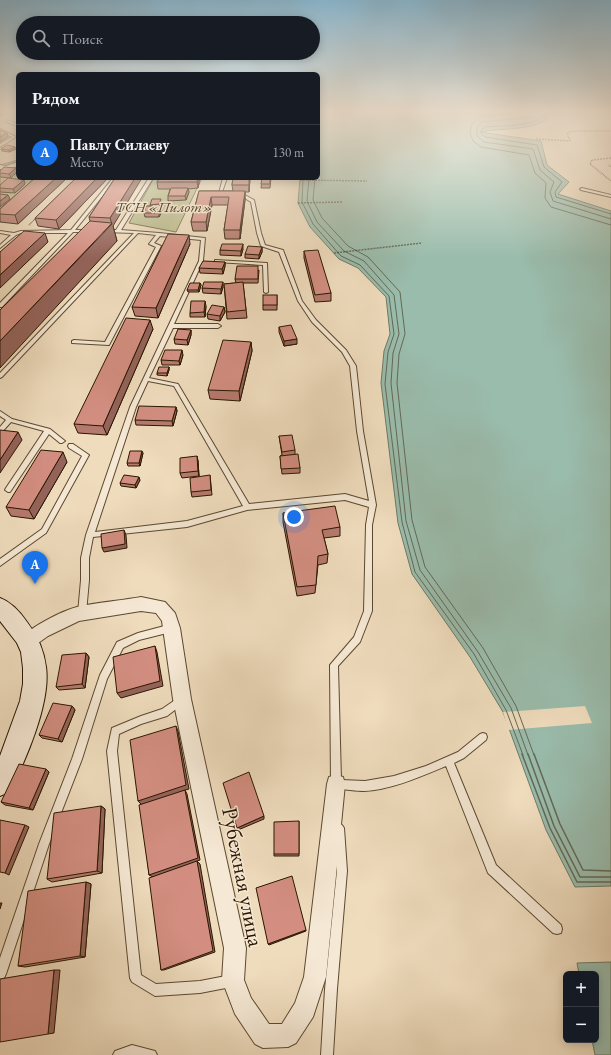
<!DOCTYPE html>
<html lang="ru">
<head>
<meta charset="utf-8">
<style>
	body { margin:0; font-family:"EB Garamond",serif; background:#20242c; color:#f1f3f6 }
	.controls { position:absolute; right:12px; bottom:12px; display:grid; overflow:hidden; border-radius:6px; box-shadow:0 2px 10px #0003 }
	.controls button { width:36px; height:36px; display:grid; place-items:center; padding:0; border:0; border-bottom:1px solid #363941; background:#171b24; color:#f1f3f6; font:20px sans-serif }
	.you { position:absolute; left:294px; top:517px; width:14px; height:14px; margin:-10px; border:3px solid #fff; border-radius:50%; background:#1a73e8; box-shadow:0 0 0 6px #1a73e833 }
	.badge { display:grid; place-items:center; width:26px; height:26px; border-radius:50%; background:#1a73e8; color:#fff; font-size:13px; font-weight:700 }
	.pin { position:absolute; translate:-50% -33px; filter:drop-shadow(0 1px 2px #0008) }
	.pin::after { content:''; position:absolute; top:21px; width:14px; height:12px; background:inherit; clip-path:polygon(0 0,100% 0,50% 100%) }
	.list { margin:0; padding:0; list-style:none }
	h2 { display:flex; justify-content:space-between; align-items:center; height:52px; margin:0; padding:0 16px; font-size:17px }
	h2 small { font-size:13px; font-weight:400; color:#9ea1a6 }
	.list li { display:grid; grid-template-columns:26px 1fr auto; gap:12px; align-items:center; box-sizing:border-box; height:56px; padding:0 16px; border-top:1px solid #363941 }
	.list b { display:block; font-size:15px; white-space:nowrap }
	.list p { margin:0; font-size:13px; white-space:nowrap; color:#9ea1a6 }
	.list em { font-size:13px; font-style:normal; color:#9ea1a6 }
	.icon { flex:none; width:22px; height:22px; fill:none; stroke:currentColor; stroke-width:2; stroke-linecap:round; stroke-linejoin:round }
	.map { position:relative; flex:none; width:611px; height:1055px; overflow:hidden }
	.search { position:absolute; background:#171b24; box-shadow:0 2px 10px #0003; left:16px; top:16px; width:304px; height:44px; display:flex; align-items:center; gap:10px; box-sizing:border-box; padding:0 14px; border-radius:22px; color:#9ea1a6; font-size:15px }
	.panel { position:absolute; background:#171b24; box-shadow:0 2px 10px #0003; left:16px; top:72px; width:304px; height:108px; border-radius:6px }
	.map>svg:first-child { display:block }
</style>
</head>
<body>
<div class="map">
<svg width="611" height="1055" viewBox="0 0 611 1055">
	<rect width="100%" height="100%" fill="#efdcbd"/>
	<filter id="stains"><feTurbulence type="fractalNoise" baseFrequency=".005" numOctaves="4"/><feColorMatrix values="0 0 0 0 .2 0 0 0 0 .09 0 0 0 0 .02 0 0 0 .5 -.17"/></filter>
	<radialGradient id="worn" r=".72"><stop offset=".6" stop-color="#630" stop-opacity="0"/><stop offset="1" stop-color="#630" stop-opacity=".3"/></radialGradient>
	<g fill="#bcbf8f" stroke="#736a48">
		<path d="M18 160V178H37L0 211V165Z"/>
		<path d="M154 178H202L176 232 129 223Z"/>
	</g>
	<g fill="#9abcac" stroke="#6d7a67">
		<path d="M318 111H553C543 133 501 127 480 132L541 141 547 165 569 182 558 194 611 211V886L575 887 546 830 503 712 470 657 412 574 398 523 381 383 384 351 390 334 386 297 358 268 339 259 310 227 298 203 300 178H318Z"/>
		<path d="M611 962V1055H595L592 1040H596V974H579L577 963Z"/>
	</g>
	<path fill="#efdcbd" d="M585 706 592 723 508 730 503 712Z"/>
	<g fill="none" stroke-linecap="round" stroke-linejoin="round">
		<g stroke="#626956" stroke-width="1">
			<path d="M532 111 479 117 472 124 470 133 473 141 481 147 529 155 535 173 546 183 545 198 551 207 611 225"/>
			<path d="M543 111 534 117 482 122 477 128V136L484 142 533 149 540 170 554 182 550 192 553 201 611 219"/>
			<path d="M549 111C534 128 506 125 485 127L482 129 481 133 485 137 537 145 544 167 562 182 555 192 556 197 611 214"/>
			<path d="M303 178 302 202 313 224 341 256 360 265 389 296 394 334 388 352 385 384 402 522 415 572 474 654 506 710 523 755"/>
			<path d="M309 178 307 201 317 222 344 251 364 261 394 295 399 334 393 353 391 383 406 521 420 570 478 652 511 708 528 755"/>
			<path d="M315 178 313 200 322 218 348 246 368 257 400 292 405 334 399 354 397 383 412 520 425 567 483 648 516 706 534 755"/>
		</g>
		<g stroke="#626956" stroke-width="1.5">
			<path d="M522 754 550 828 577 882H611"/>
			<path d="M528 754 554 826 580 877H611"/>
			<path d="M534 754 560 824 583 870 611 871"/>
		</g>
		<g stroke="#5b482f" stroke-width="2">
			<g id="service">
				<path d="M7 120 18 124V126L6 122Z"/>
				<path d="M0 129 16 137 0 147V144L12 137 0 131Z"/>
				<path d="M113 178H117L75 230H88L90 231 89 232H73L2 307H0V303L68 233H21L16 235 0 248V245L11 235 0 233V231L14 233 21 231 71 230Z"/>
				<path d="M149 178H153L121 230 159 233 205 238 203 261 174 324H218L221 326 218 328H173L149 378 178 384 249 504 345 494 369 501 357 431 350 366 342 352 312 322 298 301 279 252 261 246 257 233 251 202 243 197H235V195H245L254 200 261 233 265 245 283 250 302 301 316 320 346 350 356 366 363 431 376 505 372 525V611L360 642 338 666 341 780 365 781 394 776 426 766 458 752 480 734 483 733 486 734 487 737 486 740 464 758 454 763 496 865 561 925 562 929 561 933 557 934 553 933 488 873 446 766C422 776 391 790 364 791 355 791 345 789 336 789L333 787 331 784 330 665 354 637 364 611 366 525 369 507 345 500 247 510 187 527 93 537 89 558V580L86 613 85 615 82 616 79 615 78 613 81 580V558L86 535 130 407 199 261 201 240 160 236 154 243 161 246 109 345 72 343V341L74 340 105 342 156 247 149 244 156 235 138 233 2 377 0 378V373L134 233 104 232 102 231 104 230H116ZM148 381 174 386 243 506 187 521 95 532 136 407Z"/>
				<path d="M223 178H227L221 195 224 196 222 197H218Z"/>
				<path d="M582 188 611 195V197L581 190 580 189Z"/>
				<path d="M215 260 267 263 268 292 266 293 264 292 263 265 217 262 215 261Z"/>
				<path d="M0 411 12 419 50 429 65 441 62 443H60L49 434 10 492H8L5 490 6 488 44 431 11 422 2 432 0 433V427L6 420 0 416Z"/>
				<path d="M69 444H73L89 455 46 533 0 566V559L42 529 82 456 69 448 68 446Z"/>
				<path d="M172 624 175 625 176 628 175 631 139 640 123 648 107 679 82 759 49 844 6 974 4 978 0 980V958L39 844 72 759 100 675 117 642 138 633Z"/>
				<path d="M181 696 184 697 185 700 184 703 167 716 141 724 119 734 117 751 141 975 156 984 200 981 231 975 235 977 237 981 235 985 231 987 200 993 155 996 132 982 130 978 107 751 112 728 141 716 162 709Z"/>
				<path d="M339 823 342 825 344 828 347 871 337 989 333 1055H321L325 989 337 871 334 828 336 825Z"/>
				<path d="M132 1045 155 1051 157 1055H113L115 1051Z"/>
			</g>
		</g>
		<g stroke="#5b482f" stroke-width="2">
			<g id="minor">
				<path d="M18 162V166L7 170 0 169V165L6 166Z"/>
				<path d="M141 597 165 602 175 613 180 628 191 699 246 948 244 980 251 998 269 1024H282L295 1003 304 977 327 784 329 777 336 775 343 777 345 784 326 977 313 1017 296 1043 288 1047 263 1048 255 1044 235 1014 222 980 224 948 173 699 162 621 156 613 141 611 79 621 48 636 34 646 28 648 22 646 20 641C25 629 64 610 77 607 98 602 120 601 141 597Z"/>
			</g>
		</g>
		<g stroke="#2a1600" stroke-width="2">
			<path id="secondary" d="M0 598C11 602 20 612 27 622 37 635 44 650 46 667 51 702 26 761 9 792L0 796V756L20 701 23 684V668L21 652 17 643 0 621Z"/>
		</g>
		<g stroke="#2a1600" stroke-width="1.5" stroke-dasharray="0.5 1" stroke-linecap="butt">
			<path d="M536 139 570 141 567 133 573 131H611"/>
			<path d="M611 158 592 160 590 164 611 181"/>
			<path d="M609 165 611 167"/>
			<path d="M300 180 367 181"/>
			<path d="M298 203 342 202"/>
			<path d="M29 225 37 217"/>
			<path d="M334 253 422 243"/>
		</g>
		<use href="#service" fill="#f5e8d4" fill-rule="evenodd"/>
		<use href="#minor" fill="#f5e8d4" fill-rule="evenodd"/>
		<use href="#secondary" fill="#f5e8d4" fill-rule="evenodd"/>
	</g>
	<g fill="#b57a6f" stroke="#2a1600">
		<path d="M1 149H16L9 152 2 151Z"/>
		<path d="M0 171 17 172 11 178 0 177Z"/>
		<path d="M35 178H67L18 224 0 222V209Z"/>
		<path d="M76 178H108L59 229 38 226 35 218Z"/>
		<path d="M115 178 113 226 117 241 90 221 89 217Z"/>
		<path d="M160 178H199V183L198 188 188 189 189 192 186 200 168 201V196L170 189H158L157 182Z"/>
		<path d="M233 178H250L249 192H245V200L240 239H225L224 230 228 205H212L207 231H193L191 222 199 191H233L232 185Z"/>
		<path d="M262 178H271L270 188H261Z"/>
		<path d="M25 184 15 193 0 192V185Z"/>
		<path d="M161 201 160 206 162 211 159 217H145L144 213 150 206V205Z"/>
		<path d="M190 244 158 318 135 316 132 307Z"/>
		<path d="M262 247V252L259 259 245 258V254Z"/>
		<path d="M243 249 241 256 220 255V250Z"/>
		<path d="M304 251 331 293V301L315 302 304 258Z"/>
		<path d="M225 262V266L223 274 200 273 199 268Z"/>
		<path d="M259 270 258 283H243L247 318 227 319 224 284 236 283 235 279Z"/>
		<path d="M200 283 201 285 199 292H188L187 290Z"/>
		<path d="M223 287 221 294 203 293 202 288Z"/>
		<path d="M277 295V310H263V305Z"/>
		<path d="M206 306 205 317H190V313Z"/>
		<path d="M224 307 225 312 220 321 208 319 207 314Z"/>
		<path d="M279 327 297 344 284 346 279 332Z"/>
		<path d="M153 329 107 435 78 433 74 424Z"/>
		<path d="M191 330V335L188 345 175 344 174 339Z"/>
		<path d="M251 342 252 351 240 401 210 399 208 390Z"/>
		<path d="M183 355 180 365H162L161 360Z"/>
		<path d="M169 367V370L167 376 157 375V373Z"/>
		<path d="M176 407 177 411 173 426 136 425 135 420Z"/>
		<path d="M279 436 295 450V454L300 468V473L282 474 280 456 282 455Z"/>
		<path d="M143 453 140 466H128L127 463Z"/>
		<path d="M197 456 198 461 199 476 182 478 180 473Z"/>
		<path d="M67 462 34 519 11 516 6 507Z"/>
		<path d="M210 475 212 495 192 497 191 492Z"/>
		<path d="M140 480 136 488 121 486 120 483Z"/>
		<path d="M283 513 340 527V536L324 538 328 554 327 563 318 565 315 593 297 596 283 522Z"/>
		<path d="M86 653 89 657 85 688 59 690 56 687Z"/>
		<path d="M72 706 75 710 62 742 42 738 39 735Z"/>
		<path d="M46 769 49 772 33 810 5 805 1 802Z"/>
		<path d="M101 806 105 809 102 873 52 882 47 879Z"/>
		<path d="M299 821V856H274V854Z"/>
		<path d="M86 882 91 884 85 957 25 967 18 966Z"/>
	</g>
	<g fill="#94635a" stroke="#2a1600">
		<path d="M0 111H12L0 116Z"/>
		<path d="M7 133 8 137 0 142V137Z"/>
		<path d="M15 147 16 149 9 152V150Z"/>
		<path d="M16 168 17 172 11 178 9 174Z"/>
		<path d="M56 178H67L18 224 15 215Z"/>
		<path d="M97 178H108L59 229 56 220Z"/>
		<path d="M135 178H142L113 226 117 241 0 368V341L112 224 110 218Z"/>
		<path d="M198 178H199V183L198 188 197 182Z"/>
		<path d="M249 178H250L249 192Z"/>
		<path d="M24 180 25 184 15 193 13 189Z"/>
		<path d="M188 188 189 192 186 200 185 196Z"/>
		<path d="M245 191V200L240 239V230Z"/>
		<path d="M8 195 10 199 0 207V201Z"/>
		<path d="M211 197 212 205 207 231 206 222Z"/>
		<path d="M161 206 162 211 159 217V213Z"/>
		<path d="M45 233 48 242 0 288V275Z"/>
		<path d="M189 235 190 244 158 318 156 308Z"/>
		<path d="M243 244V249L241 256V251Z"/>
		<path d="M262 247V252L259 259V255Z"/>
		<path d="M225 262V266L223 274 222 269Z"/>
		<path d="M223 282V287L221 294V289Z"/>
		<path d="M200 283 201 285 199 292 198 290Z"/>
		<path d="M205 301 206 306 205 317 204 312Z"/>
		<path d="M224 307 225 312 220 321V316Z"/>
		<path d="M150 320 153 329 107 435 103 426Z"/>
		<path d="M191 330V335L188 345 187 340Z"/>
		<path d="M297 339V344L284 346V341Z"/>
		<path d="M251 342 252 351 240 401 239 391Z"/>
		<path d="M182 350 183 355 180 365 179 361Z"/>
		<path d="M169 367V370L167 376V373Z"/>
		<path d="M176 407 177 411 173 426 172 421Z"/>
		<path d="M18 432 22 440 0 473V460Z"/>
		<path d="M142 451 143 453 140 466 139 463Z"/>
		<path d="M63 452 67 462 34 519 29 510Z"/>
		<path d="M197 456 198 461 199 476 198 471Z"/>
		<path d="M139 477 140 480 136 488 135 485Z"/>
		<path d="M124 530 126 535 127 548 104 552 102 548Z"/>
		<path d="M155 646 157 652 163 686 121 698 117 693Z"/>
		<path d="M86 653 89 657 85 688 82 684Z"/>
		<path d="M72 706 75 710 62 742 58 739Z"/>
		<path d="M176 726 178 731 189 789 185 790 187 794 200 860 197 861 200 864 215 952 164 970H161L153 877 149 875 142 805 138 801Z"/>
		<path d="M46 769 49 772 33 810 29 808Z"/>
		<path d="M101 806 105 809 102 873 97 871Z"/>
		<path d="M264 816V819L238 830 237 828Z"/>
		<path d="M25 825 29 827 9 875 5 873Z"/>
		<path d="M86 882 91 884 85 957 80 956Z"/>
		<path d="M0 903H2L0 909Z"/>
		<path d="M306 930V931L269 945 268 944Z"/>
		<path d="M54 970H60L54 1033 48 1034Z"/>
	</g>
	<g fill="#d38e81" stroke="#2a1600">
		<path d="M0 130 7 133 0 137Z"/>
		<path d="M7 145 15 147 9 150 1 149Z"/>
		<path d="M4 167 16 168 9 174 0 173V171Z"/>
		<path d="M8 178 24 180 13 189 0 188V185Z"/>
		<path d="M35 178H56L15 215 0 214V209Z"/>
		<path d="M76 178H97L56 220 35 218Z"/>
		<path d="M115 178H135L110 218 89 217Z"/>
		<path d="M160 178H198L197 182H157Z"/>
		<path d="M233 178H249V185H232Z"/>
		<path d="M262 178H270V184H261Z"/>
		<path d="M171 188H188L185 196H168Z"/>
		<path d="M199 191H245L240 230H224L229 197H211L206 222H191Z"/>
		<path d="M0 194 8 195 0 201Z"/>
		<path d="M152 199H161L159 204 150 205Z"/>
		<path d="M146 206H161L159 213H144Z"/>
		<path d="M90 221 112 223 0 341V310Z"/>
		<path d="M24 231 45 233 0 275V252Z"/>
		<path d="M168 234 189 235 156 308 132 307Z"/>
		<path d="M222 244H243L241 251 220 250Z"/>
		<path d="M248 246 262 247 259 255 245 254Z"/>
		<path d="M318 250 331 293 315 295 304 251Z"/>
		<path d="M203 261 225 262 222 269 199 268Z"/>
		<path d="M237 266H258V279H235Z"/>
		<path d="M204 282H223L221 289 202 288Z"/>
		<path d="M243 282 246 310 227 312 224 284Z"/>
		<path d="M190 283H200L198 290H187Z"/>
		<rect x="263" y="295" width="14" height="10"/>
		<path d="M191 301H205L204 312 190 313Z"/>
		<path d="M212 305 224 307 220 316 207 314Z"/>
		<path d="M126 318 150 320 103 426 74 424Z"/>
		<path d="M291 325 297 339 284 341 279 327Z"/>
		<path d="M178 329 191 330 187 340 174 339Z"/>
		<path d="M223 340 251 342 239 391 208 390Z"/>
		<path d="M165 350H182L179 361 161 360Z"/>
		<path d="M159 367H169L167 373H157Z"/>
		<path d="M139 406 176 407 172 421 135 420Z"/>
		<path d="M0 430 18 432 0 460Z"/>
		<path d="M292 435 295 450 282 452 279 436Z"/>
		<path d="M41 450 63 452 29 510 6 507Z"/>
		<path d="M130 451H142L139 463H127Z"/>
		<path d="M298 454 300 468 281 469 280 456Z"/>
		<path d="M197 456 198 471 180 473V458Z"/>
		<path d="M124 475 139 477 135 485 120 483Z"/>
		<path d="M210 475 211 490 191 492 190 478Z"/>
		<path d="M335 506 340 527 322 530 328 554 318 556 316 585 297 587 283 513Z"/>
		<path d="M124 530 125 544 102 548 101 534Z"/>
		<path d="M155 646 160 681 117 693 113 657Z"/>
		<path d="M86 653 82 684 56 687 62 655Z"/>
		<path d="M53 703 72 706 58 739 39 735Z"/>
		<path d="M176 726 186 785 138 801 130 740Z"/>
		<path d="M19 764 46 769 29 808 1 802Z"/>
		<path d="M249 772 264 816 237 828 223 783Z"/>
		<path d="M185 790 198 858 149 875 139 805Z"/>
		<path d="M101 806 97 871 47 879 54 813Z"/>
		<path d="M0 820 25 825 5 873 0 872Z"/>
		<path d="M299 821V854H274V822Z"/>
		<path d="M197 861 213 951 161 970 149 878Z"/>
		<path d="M292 876 306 930 268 944 256 888Z"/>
		<path d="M86 882 80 956 18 966 28 891Z"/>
		<path d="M54 970 48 1034 0 1042V979Z"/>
	</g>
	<linearGradient id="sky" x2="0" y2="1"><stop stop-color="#89b7d0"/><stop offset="0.43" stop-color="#f8efe1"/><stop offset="1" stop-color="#f8efe1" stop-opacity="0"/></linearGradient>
	<rect width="611" height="258" fill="url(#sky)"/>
	<g text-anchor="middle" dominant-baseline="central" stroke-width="3" stroke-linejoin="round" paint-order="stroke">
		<g font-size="15" font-style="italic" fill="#56492b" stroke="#f5e8d4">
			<text x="164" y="206">ТСН «Пилот»</text>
		</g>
		<g font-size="22" fill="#2a1600" stroke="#f5e8d4">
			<text transform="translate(243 877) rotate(79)">Рубежная улица</text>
		</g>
	</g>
	<rect width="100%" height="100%" filter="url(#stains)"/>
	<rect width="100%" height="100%" fill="url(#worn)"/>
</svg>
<div class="controls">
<button>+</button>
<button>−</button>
</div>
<div class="you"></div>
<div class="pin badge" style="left:35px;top:584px">A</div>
<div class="search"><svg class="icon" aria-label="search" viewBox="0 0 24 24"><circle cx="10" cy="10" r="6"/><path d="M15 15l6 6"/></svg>Поиск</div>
<section class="panel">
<h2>Рядом<small></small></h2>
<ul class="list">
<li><span class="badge">A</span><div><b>Павлу Силаеву</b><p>Место</p></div><em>130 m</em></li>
</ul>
</section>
</div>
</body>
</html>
